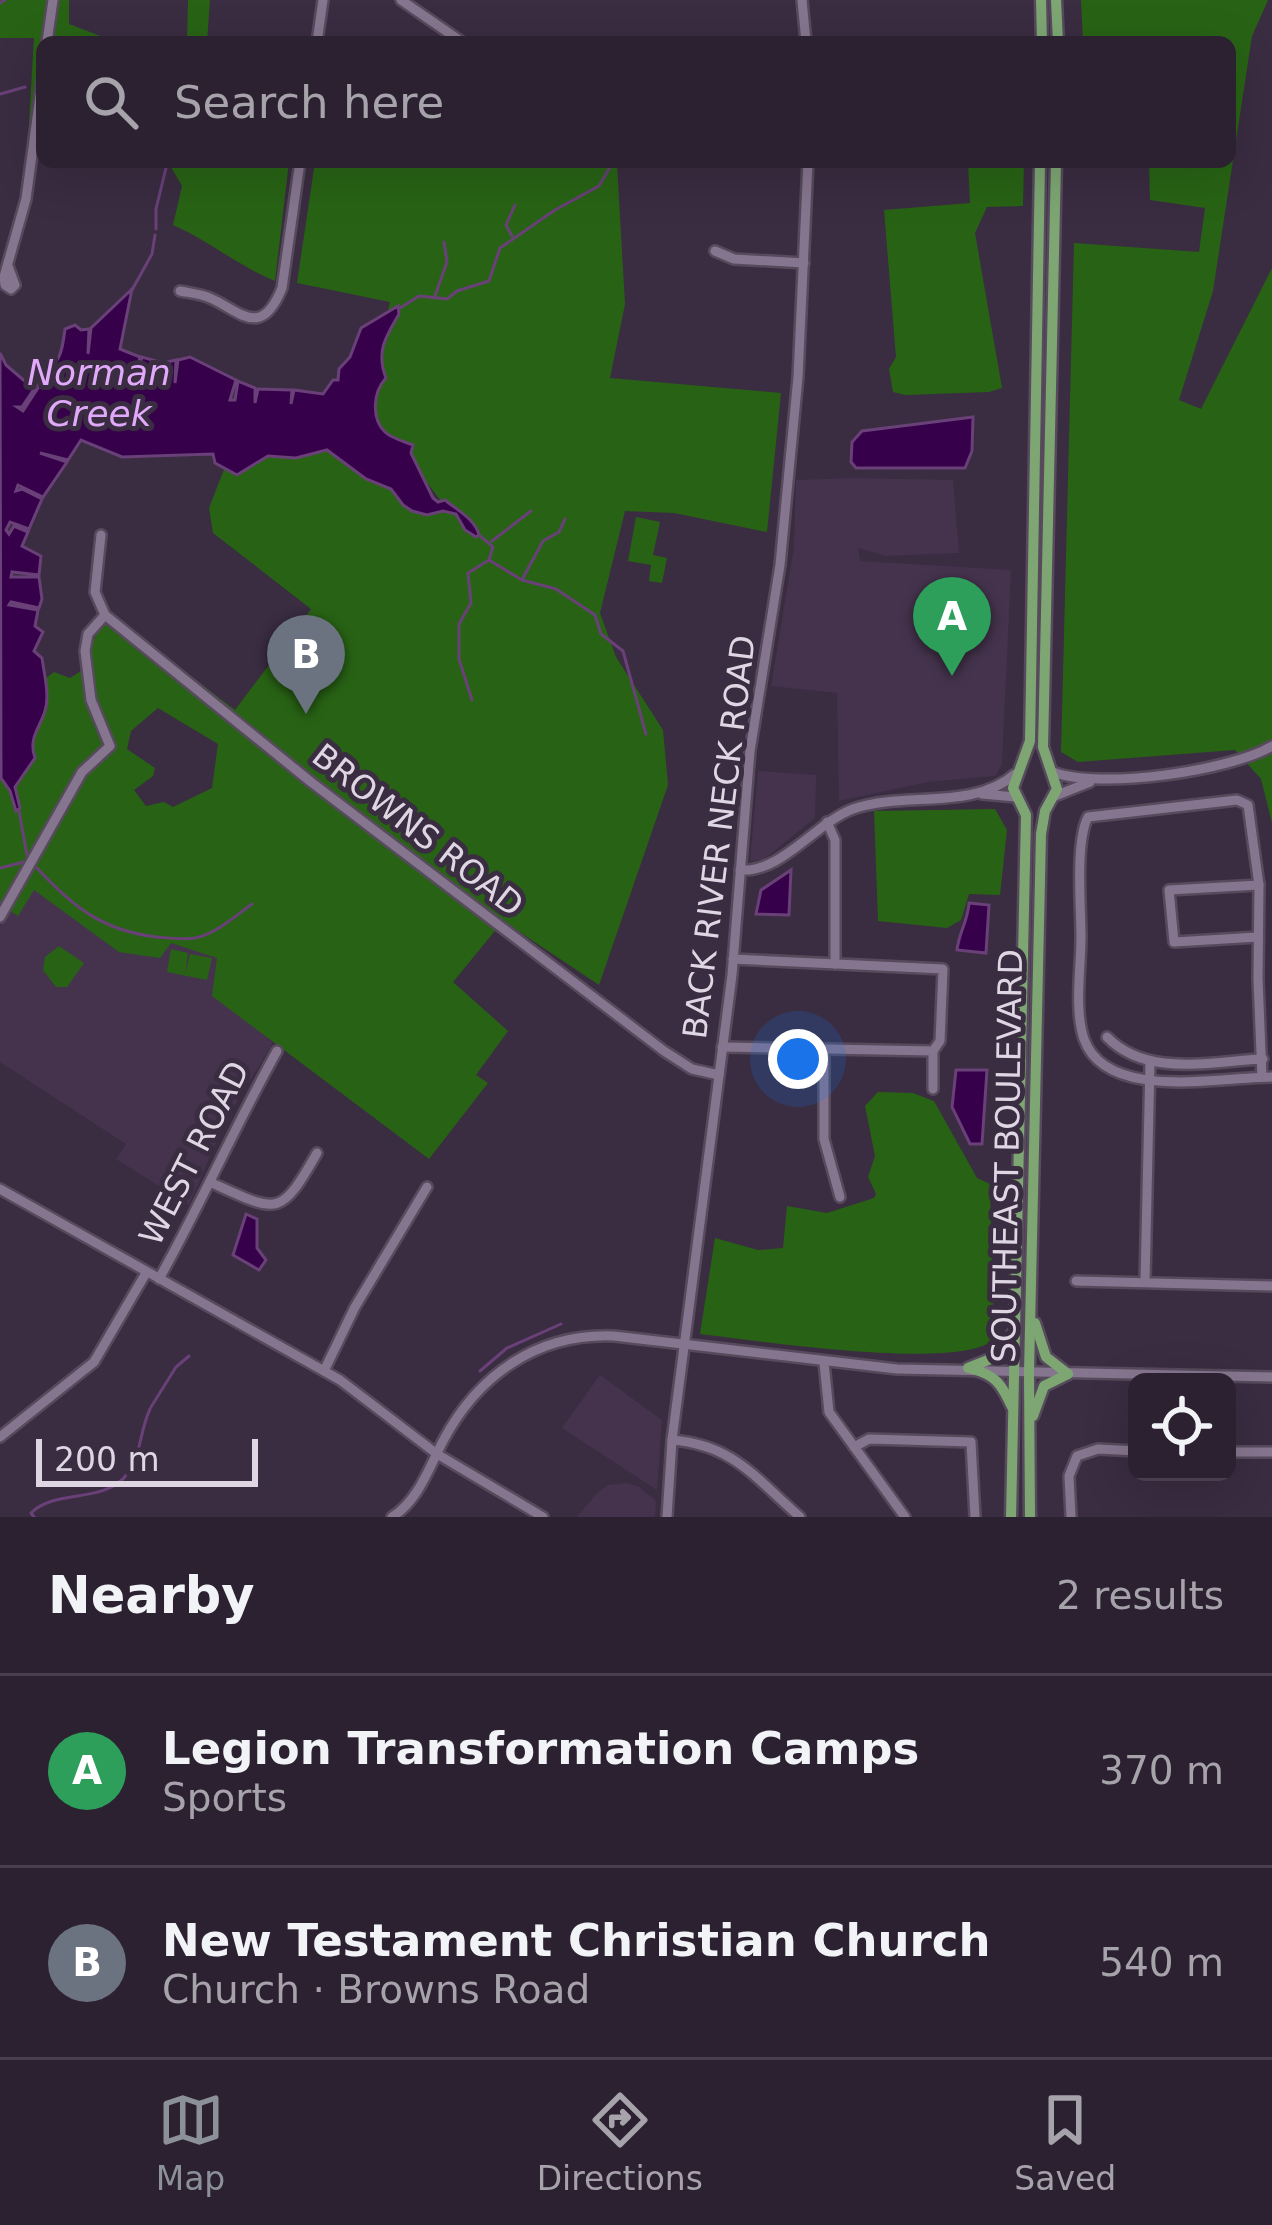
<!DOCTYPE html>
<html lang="en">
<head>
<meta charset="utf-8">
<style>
	body { margin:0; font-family:"DejaVu Sans",sans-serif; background:#382e3d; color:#f1f3f6 }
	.controls { position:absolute; right:36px; bottom:36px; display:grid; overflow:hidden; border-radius:18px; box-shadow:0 12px 48px #0002 }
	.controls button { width:108px; height:108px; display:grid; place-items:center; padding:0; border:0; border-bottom:3px solid #483e4d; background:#2c2131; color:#f1f3f6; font:60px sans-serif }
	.scale { position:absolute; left:36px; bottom:30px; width:222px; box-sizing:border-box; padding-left:12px; border:6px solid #dfd6e3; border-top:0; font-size:33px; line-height:42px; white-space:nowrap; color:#dfd6e3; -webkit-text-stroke:9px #3a2c41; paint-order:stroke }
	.you { position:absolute; left:798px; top:1059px; width:42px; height:42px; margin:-30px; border:9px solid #fff; border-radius:50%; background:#1a73e8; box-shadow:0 0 0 18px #1a73e833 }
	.badge { display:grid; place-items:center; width:78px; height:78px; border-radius:50%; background:#8c9099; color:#fff; font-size:39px; font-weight:700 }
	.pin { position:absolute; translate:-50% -99px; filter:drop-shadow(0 3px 6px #0008) }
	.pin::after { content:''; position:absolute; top:63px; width:42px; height:36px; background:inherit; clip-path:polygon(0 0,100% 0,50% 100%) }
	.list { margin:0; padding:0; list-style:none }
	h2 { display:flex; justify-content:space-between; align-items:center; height:156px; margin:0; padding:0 48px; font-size:51px }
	h2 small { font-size:39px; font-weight:400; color:#a6a3ab }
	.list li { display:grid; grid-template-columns:78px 1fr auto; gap:36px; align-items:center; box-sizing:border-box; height:192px; padding:0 48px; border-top:3px solid #483e4d }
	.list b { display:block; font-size:45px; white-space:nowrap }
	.list p { margin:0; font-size:39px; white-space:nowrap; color:#a6a3ab }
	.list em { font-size:39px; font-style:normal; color:#a6a3ab }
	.icon { flex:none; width:66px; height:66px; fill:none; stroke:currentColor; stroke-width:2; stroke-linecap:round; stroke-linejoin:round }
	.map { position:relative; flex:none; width:1272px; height:1517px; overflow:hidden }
	.search { position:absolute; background:#2c2131; box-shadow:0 12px 48px #0002; left:36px; right:36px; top:36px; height:132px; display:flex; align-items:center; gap:30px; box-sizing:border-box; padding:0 42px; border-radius:18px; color:#a6a3ab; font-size:45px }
	.sheet { height:540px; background:#2c2131 }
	nav { display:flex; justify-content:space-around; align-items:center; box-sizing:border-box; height:168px; border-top:3px solid #483e4d; background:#2c2131; font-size:33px; color:#a6a3ab }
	nav a { display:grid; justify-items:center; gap:6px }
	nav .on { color:#8c9099 }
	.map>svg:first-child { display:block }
</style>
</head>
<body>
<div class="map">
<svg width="1272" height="1517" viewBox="0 0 1272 1517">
	<rect width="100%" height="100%" fill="#3a2c41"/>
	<g fill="#45334d">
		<path d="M853 478 953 480 959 553 886 556 858 548 860 561 1011 570 1002 764 995 776 928 782 839 801 837 693 771 686 794 547 796 480Z"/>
		<path d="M758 771 816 775 815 818 763 860 750 861Z"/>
		<path d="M33 871 293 991 266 1036 273 1043 226 1120 189 1205 116 1159 126 1144 0 1062V926Z"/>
		<path d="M600 1375 662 1420 657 1490 562 1428Z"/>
		<path d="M627 1483 639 1487 656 1501 655 1517H577L597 1493 608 1485Z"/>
	</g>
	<g fill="#286315" fill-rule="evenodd">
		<path d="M0 0H69V24L116 42H42V125L29 122 34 38H0Z"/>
		<path d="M188 0H210L207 42H187Z"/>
		<path d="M1081 0H1268L1252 36 1213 291 1179 400 1201 409 1272 268V823L1261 779 1235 750 1078 762 1061 752 1074 243 1199 252 1205 208 1150 200 1149 162H1230V42H1083Z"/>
		<path d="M168 162H289L275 281C238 266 210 241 173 225L182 186Z"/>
		<path d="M315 162 617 164 625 304 610 378 781 393 767 532 674 513 625 511 600 613 616 657 663 730 668 785 599 985 503 921 453 982 508 1031 476 1075 488 1083 429 1159 212 996 217 958 171 943 160 958 119 952 34 890 18 916 0 904V780L18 772 42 712 46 678 54 672 70 678 81 671 106 611 235 710 311 609 213 533 209 508 225 467 267 454 333 449 448 510 418 471 374 432 370 392 390 302 297 283ZM158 708 218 744 212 788 173 807 164 802 146 806 134 790 153 776 155 768 127 749 131 731Z"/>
		<path d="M968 162H1024L1023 206 987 207 975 233 1002 388 989 392 905 395 893 392 889 369 896 357 884 210 970 203Z"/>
		<path d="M636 517 660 522 653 555 667 558 662 583 649 581 651 565 628 561Z"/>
		<path d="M995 809 1007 830 1000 895 969 894 961 920 947 928 878 921 874 811Z"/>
		<path d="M59 946 84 963 67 987H56L43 970 45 957Z"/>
		<path d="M171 949 188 953 185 975 190 954 212 958 207 980 167 972Z"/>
		<path d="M878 1092 913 1093 934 1101 977 1178 990 1184 994 1339C962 1372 753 1340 700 1334L715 1238 758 1250 783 1248 787 1206 827 1213 874 1198 876 1194 868 1177 875 1156 865 1106Z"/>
	</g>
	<g fill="#37004a" stroke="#694078" stroke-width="3">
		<path d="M132 289 120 349 140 357 135 376 141 377 138 372 142 357 163 363 176 360 175 383 178 360 190 357 236 380 230 400H235L238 381 255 388V403L258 389 292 390 291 404 294 390 323 394 333 380H338L339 369 350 357 361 328 398 306 399 314C385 338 376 352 386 378 373 392 371 418 385 432 391 438 405 442 413 445L411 453 433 498 438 502 445 500C457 510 475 519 479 535L476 537 465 530 456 514 443 511 427 515 412 511 403 505 391 489 366 479 327 450 296 458 268 456 237 475 215 463 213 454 122 457 81 440 68 460 40 453 67 462 43 497 18 485 16 491 22 489 42 499 29 529 10 522 6 530 9 534 14 526 28 532 22 546 41 556 39 575 12 572 11 577H39L42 599 39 608 11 602 9 605 38 610 35 626 43 632 34 651 42 658C44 673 50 696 45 711 40 728 28 738 35 758L15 787 20 808 16 811 10 791 1 778 0 353 6 365 34 389 22 407H17L23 411 38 388 36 379C60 361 61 359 65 329L75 325 81 330 89 329 88 354 91 328Z"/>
		<path d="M973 417 972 451 965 468H856L851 462 852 442 862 431Z"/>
		<path d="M791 870 789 915 756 914 761 890Z"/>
		<path d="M969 903 989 905 986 953 957 950C959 932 968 921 969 903Z"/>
		<path d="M956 1070H987L982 1144H970L952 1107Z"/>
		<path d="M246 1214 257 1219V1248L266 1260 259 1270 233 1255Z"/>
	</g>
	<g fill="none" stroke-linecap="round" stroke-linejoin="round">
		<g stroke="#694078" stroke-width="3">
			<path d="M0 3 5 0"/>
			<path d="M0 94 25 87"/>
			<path d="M156 229V209L166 168"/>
			<path d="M512 236 506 225 515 205"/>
			<path d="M132 290 152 254 155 235"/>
			<path d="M435 296 447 262 444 242"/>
			<path d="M400 308 419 296 447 299 457 291 489 281 500 248 555 210 599 186 613 162"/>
			<path d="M492 541 531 511"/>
			<path d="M489 560 522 580 556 589 595 615 601 634 623 651 646 734"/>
			<path d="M523 578 543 541 559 532 565 519"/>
			<path d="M472 700 459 659V624L471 603 468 573 489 560 493 547 479 535"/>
			<path d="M0 868 28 861 19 811"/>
			<path d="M37 868C73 907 103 931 157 937 169 938 182 940 195 938 217 933 234 917 252 904"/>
			<path d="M480 1371 507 1348 561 1324"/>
			<path d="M151 1407 176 1367 189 1356"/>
			<path d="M34 1517 31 1513C56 1488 105 1505 128 1473 141 1455 140 1430 150 1409"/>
		</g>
		<g stroke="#564a5c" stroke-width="14">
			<g id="minor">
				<path d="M401 0 462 42"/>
				<path d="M802 0 806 42"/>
				<path d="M47 42 53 0"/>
				<path d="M317 42 323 0"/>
				<path d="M715 251 734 259 804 263"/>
				<path d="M8 266 15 285 11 289 5 285 4 277 26 199 42 81"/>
				<path d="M180 291C190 293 201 294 210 298 240 311 261 340 282 288L300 162"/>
				<path d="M101 535 95 592 105 615 311 782 664 1051 692 1069 719 1075"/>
				<path d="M1053 772C1099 790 1230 771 1272 746"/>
				<path d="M982 794 1016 797"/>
				<path d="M1055 796 1090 782"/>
				<path d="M827 822 835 840V964"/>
				<path d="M740 870C782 873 815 823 853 809 904 791 973 811 1015 774"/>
				<path d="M0 917 82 772 110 746 91 700 85 651 88 634 105 615"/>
				<path d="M1258 937 1174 942 1169 890 1259 885"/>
				<path d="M733 959 943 969 940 1041 933 1051V1089"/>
				<path d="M1107 1037C1147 1078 1211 1061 1263 1059"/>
				<path d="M722 1047 933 1051"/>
				<path d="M824 1050V1139L840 1197"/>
				<path d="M1262 1077 1258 979 1259 885 1248 805 1237 800 1088 817C1075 842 1081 906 1081 937 1081 967 1074 1010 1084 1039 1106 1102 1221 1077 1272 1077"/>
				<path d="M212 1183C278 1213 280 1218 317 1153"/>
				<path d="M0 1189 340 1380 437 1454 543 1517"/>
				<path d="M159 1279C201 1204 235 1126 277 1051"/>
				<path d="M1076 1281 1272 1286"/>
				<path d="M1145 1282 1150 1063"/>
				<path d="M824 1363 829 1412 905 1517"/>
				<path d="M324 1371 355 1307 427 1187"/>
				<path d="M0 1437 94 1362 146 1273"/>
				<path d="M672 1440C734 1445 755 1478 800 1517"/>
				<path d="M854 1447 869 1439 971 1442 975 1517"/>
				<path d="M1227 1452H1272"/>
				<path d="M392 1517C418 1501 429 1468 443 1441 478 1375 537 1333 614 1336L897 1369 1272 1377"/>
				<path d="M667 1517 672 1440 732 975 750 751 780 565 798 377 808 162"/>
				<path d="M1071 1517 1069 1476 1077 1456 1098 1449 1137 1451"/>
			</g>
		</g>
		<g stroke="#564a5c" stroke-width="15">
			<g id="major">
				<path d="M1041 0 1042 42"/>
				<path d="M1056 0 1058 42"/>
				<path d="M1035 1323 1046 1357 1068 1374"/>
				<path d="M968 1368 998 1356 1012 1334"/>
				<path d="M972 1369C996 1375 1002 1385 1012 1407"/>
				<path d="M1033 1416 1044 1386 1068 1374"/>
				<path d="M1011 1517 1026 815 1013 788 1030 741 1040 162"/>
				<path d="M1030 1517 1029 1373 1041 834 1045 811 1057 789 1043 747 1056 162"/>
			</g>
		</g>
		<use href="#minor" stroke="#86758e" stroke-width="9"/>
		<use href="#major" stroke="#7da673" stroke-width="10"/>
	</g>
	<g text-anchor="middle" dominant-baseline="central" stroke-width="10" stroke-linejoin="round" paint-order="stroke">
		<g font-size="33" fill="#dfd6e3" stroke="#3a2c41">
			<text transform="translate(418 830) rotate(38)">BROWNS ROAD</text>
			<text transform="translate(719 837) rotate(-83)">BACK RIVER NECK ROAD</text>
			<text transform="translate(194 1153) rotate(-63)">WEST ROAD</text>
			<text transform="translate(1007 1156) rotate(-89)">SOUTHEAST BOULEVARD</text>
		</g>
		<g font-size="36" font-style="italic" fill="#e0a9fa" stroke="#3a2c41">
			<text x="99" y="372">Norman<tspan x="99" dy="41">Creek</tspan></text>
		</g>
	</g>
</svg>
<div class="controls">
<button><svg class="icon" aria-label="locate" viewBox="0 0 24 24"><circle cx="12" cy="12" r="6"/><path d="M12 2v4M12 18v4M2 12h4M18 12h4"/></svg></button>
</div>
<div class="scale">200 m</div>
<div class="you"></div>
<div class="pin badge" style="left:952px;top:676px;background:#2e9e5b">A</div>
<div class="pin badge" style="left:306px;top:714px;background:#6b7280">B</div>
<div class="search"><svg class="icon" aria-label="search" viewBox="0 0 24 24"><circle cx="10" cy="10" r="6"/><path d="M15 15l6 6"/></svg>Search here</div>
</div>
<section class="sheet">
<h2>Nearby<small>2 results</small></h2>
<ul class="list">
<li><span class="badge" style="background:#2e9e5b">A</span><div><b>Legion Transformation Camps</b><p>Sports</p></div><em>370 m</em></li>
<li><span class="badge" style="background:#6b7280">B</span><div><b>New Testament Christian Church</b><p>Church · Browns Road</p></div><em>540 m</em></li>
</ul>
</section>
<nav>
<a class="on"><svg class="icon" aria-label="map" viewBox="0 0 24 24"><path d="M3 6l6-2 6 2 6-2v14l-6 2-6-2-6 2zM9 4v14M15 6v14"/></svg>Map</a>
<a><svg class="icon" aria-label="directions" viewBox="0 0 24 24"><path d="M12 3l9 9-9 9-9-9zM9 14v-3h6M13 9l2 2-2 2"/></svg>Directions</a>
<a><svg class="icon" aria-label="saved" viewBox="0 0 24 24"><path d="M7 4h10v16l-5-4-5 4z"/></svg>Saved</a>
</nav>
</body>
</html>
